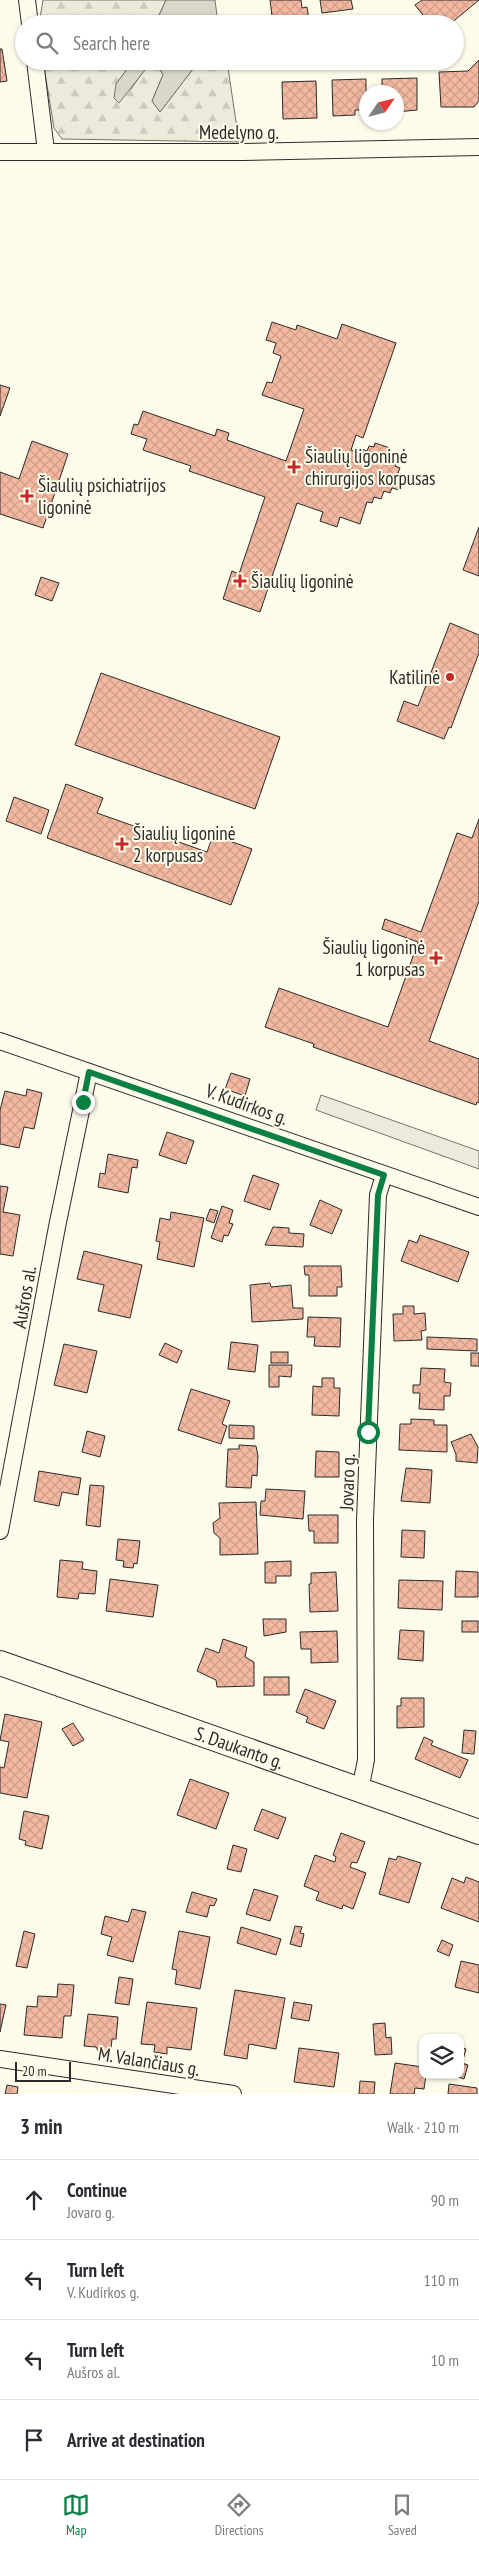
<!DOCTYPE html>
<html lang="en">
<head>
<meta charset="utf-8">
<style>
	body { margin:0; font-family:"PT Sans Narrow",sans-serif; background:#f2f2f3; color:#2b2b33 }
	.controls { position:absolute; right:15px; bottom:15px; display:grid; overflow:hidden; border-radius:10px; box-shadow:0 1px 4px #0004 }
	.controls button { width:45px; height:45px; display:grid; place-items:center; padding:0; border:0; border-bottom:1px solid #e1e1e2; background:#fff; color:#2b2b33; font:25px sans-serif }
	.compass { position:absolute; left:359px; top:85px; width:45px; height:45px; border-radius:50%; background:#fff; box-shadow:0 1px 4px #0004; rotate:55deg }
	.scale { position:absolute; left:15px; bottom:12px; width:56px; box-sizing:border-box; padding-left:5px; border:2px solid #2b2b2b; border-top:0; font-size:14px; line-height:18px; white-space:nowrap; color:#2b2b2b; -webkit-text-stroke:4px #fdfbea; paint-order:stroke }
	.stop { position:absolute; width:15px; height:15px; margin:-11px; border:4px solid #0b8043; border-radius:50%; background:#fff }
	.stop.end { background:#0b8043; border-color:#fff; box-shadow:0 1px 5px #0008 }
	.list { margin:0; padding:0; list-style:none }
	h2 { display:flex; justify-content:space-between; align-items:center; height:65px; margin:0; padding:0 20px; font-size:21px }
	h2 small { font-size:16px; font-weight:400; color:#7c7c81 }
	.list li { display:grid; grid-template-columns:32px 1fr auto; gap:15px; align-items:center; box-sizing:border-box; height:80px; padding:0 20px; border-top:1px solid #e1e1e2 }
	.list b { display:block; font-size:19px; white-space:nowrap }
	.list p { margin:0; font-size:16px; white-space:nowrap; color:#7c7c81 }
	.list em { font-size:16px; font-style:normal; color:#7c7c81 }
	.icon { flex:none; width:28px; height:28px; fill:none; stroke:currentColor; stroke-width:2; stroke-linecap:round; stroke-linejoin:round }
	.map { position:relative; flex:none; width:479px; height:2094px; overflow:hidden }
	.search { position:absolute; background:#fff; box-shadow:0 1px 4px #0004; left:15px; right:15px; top:15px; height:55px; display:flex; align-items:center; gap:12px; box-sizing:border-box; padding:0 18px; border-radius:28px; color:#7c7c81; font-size:19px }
	.sheet { height:385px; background:#fff }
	nav { display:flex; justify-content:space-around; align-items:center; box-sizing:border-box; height:70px; border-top:1px solid #e1e1e2; background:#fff; font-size:14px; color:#7c7c81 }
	nav a { display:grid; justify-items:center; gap:2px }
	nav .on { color:#0b8043 }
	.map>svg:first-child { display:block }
</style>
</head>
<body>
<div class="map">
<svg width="479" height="2094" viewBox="0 0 479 2094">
	<defs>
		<pattern id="forest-firs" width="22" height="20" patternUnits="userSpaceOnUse" patternTransform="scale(1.25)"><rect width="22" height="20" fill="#ecebdb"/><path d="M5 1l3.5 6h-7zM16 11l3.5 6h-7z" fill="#cbcabc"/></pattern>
		<pattern id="building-cross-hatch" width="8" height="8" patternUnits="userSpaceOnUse" patternTransform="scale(1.25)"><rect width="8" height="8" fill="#f2b8a0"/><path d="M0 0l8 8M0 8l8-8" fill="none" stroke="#d09e8a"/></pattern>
	</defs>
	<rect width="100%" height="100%" fill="#fdfbea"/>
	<g fill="url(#forest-firs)" stroke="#74746e">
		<path d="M43 0H166L155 24H39Z"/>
		<path d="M43 61H133L116 84 131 89 145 69 154 66 160 69 163 75 152 101 160 112 199 61H227L239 142 62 139 54 128Z"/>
	</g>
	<path fill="#eceadb" stroke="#74746e" d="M321 1095 479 1151V1169L316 1110Z"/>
	<g fill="#d8d7c9" stroke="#74746e">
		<path d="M166 0H215L218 24H155Z"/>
		<path d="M133 61H199L160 112 152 101 163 75 160 69 154 66 145 70 119 103 114 98 116 84Z"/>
	</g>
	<g fill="url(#building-cross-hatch)" stroke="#2b2b2b">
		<path d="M270 0H301L302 8 307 7 309 20 273 24Z"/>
		<path d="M320 0H351L353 9 322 13Z"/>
		<path d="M422 0H479L450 24H430L415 5Z"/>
		<path d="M0 49H2L7 81 0 82Z"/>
		<path d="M479 60V101L474 107H441L439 72 468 71Z"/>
		<path d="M417 78V110L396 112V92H382V79Z"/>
		<path d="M366 79V110H355V115L333 116 332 80Z"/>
		<path d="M316 81 317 118 283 119 282 82Z"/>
		<path d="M272 322 296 330 297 325 337 339 342 324 396 343 363 438 356 435 351 450 360 453 362 449 367 451 369 446 374 447 375 443 390 448 388 454 394 455 392 460 396 462 395 466 400 468 398 473 404 475 399 490 392 488 390 493 384 491 381 499 374 497 372 503 367 502 360 524 340 517 337 527 320 521 323 512 297 503 260 612 223 599 232 571 239 574 265 497 189 471 191 466 143 450 147 439 131 434 134 424 138 425 143 411 215 436 217 429 229 433 227 440 286 461 304 409 262 395 267 382 272 383 281 356 273 353 276 343 266 340Z"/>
		<path d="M0 385 10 388 0 416Z"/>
		<path d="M32 441 68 454 43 528 0 514V472L19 479Z"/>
		<path d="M479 527V576L463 570Z"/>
		<path d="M41 577 59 583 52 601 35 595Z"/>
		<path d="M450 623 479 635V653L451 728 449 727 444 739 397 721 404 701 418 706Z"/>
		<path d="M101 673 280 737 255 809 75 745Z"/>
		<path d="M66 784 103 798 97 813 207 852 213 835 252 849 231 905 47 838Z"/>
		<path d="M14 797 49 810 41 834 6 821Z"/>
		<path d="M479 819V901L429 1041 479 1059V1103L477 1102 476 1105 313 1047 314 1044 265 1027 279 988 388 1027 418 942 382 929 385 919 421 932 457 833 472 838Z"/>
		<path d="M231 1073 250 1079 245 1096 225 1089Z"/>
		<path d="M27 1089 42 1093 34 1129 24 1127 19 1148 0 1144V1110L5 1091 26 1096Z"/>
		<path d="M167 1132 194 1141 186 1164 159 1155Z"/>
		<path d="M108 1154 138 1160 137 1168 132 1167 128 1193 98 1187 100 1173 105 1174Z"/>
		<path d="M253 1175 279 1184 270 1210 244 1201Z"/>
		<path d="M0 1186 8 1187 3 1212 20 1215 13 1256 0 1254Z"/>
		<path d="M320 1200 342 1210 332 1234 310 1225Z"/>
		<path d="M222 1206 233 1210 229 1223 233 1224 228 1236 224 1235 222 1242 211 1238Z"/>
		<path d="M210 1209 218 1211 214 1223 206 1220Z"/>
		<path d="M171 1212 204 1218 194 1267 157 1259 160 1242 156 1241 160 1218 170 1220Z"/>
		<path d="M273 1227 289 1228V1233L304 1234 303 1247 265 1245Z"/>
		<path d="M420 1235 469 1252 458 1282 401 1261 409 1240 417 1243Z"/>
		<path d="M84 1251 142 1265 130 1318 98 1311 104 1285 77 1279Z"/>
		<path d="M304 1266H341L342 1287H337V1296H309V1275H305Z"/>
		<path d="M270 1283 271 1287 291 1285 293 1308H303V1319L252 1322 250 1285Z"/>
		<path d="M403 1306H414V1314L425 1313 426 1330 421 1331 422 1340 394 1341 393 1314H403Z"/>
		<path d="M308 1317 341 1318 340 1347 314 1346 315 1337H307Z"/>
		<path d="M427 1337 477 1339V1351L427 1349Z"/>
		<path d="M231 1342 258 1345 255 1372 228 1369Z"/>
		<path d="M165 1343 182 1351 177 1363 159 1355Z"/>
		<path d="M64 1344 97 1351 87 1393 54 1385Z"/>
		<rect x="271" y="1352" width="17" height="11"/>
		<rect x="471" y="1353" width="8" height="13"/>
		<path d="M269 1365H292L291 1377 279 1376V1387H269Z"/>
		<path d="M421 1368 445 1369 444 1382 451 1383 450 1396H444V1410L419 1409 420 1393H413V1385H420Z"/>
		<path d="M322 1378H334V1388H340L339 1416 312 1415 313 1386 322 1387Z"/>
		<path d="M191 1389 230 1401 222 1424 227 1426 221 1444 178 1430Z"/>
		<path d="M411 1419 434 1420V1425H447V1452L399 1450 400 1424H411Z"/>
		<path d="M229 1425 254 1426V1439L229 1438Z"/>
		<path d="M87 1431 105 1436 100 1457 82 1452Z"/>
		<path d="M471 1434 478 1447 477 1463 456 1461V1454L451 1442Z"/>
		<path d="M239 1445 256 1446 258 1456 257 1476 252 1475 251 1488 226 1487 228 1449H239Z"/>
		<path d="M316 1451 339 1452V1477H315Z"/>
		<path d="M406 1468 432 1470 430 1503 401 1501Z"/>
		<path d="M39 1471 81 1478 78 1495 62 1492 59 1506 34 1501Z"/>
		<path d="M90 1485 104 1486 100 1527 86 1525Z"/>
		<path d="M266 1489 305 1491 303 1519 260 1515 261 1501H265Z"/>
		<path d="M256 1502 258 1554 220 1555V1538L214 1533 213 1523 220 1518 219 1503Z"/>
		<path d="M308 1515H338V1543H314V1531H309Z"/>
		<path d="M402 1530 425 1531 424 1558 401 1557Z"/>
		<path d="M118 1539 140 1541 137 1564 134 1563 133 1568 123 1567 124 1561 116 1560Z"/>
		<path d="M60 1560 83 1562 82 1569 97 1571 95 1594 79 1593 78 1599 57 1597Z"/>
		<path d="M291 1561V1576H276V1583H265V1562Z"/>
		<path d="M456 1571 478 1572V1597H455Z"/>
		<path d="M336 1572 338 1611 310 1612 309 1584H311V1573Z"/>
		<path d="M110 1579 158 1585 153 1617 106 1611Z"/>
		<path d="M399 1580 443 1581 442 1610 398 1608Z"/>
		<path d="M263 1619H286V1632L264 1636Z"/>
		<rect x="462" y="1621" width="16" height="11"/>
		<path d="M400 1630 424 1631 423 1661 398 1659Z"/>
		<path d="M337 1631 338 1662 311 1663V1649H301L300 1632Z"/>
		<path d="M223 1639 247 1647 245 1657 254 1662V1686L217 1687 216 1680 197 1671 206 1648 219 1653Z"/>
		<rect x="264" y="1677" width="25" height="18"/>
		<path d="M305 1689 336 1701 324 1729 306 1722 308 1717 296 1712Z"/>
		<path d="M401 1698H424V1727L397 1728V1706H401Z"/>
		<path d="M5 1714 42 1722 27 1798 0 1793V1767L4 1768 9 1742 0 1740Z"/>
		<path d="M73 1723 84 1740 73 1746 62 1729Z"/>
		<path d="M464 1730 476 1731 474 1754 462 1753Z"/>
		<path d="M424 1737 433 1741 431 1745 468 1760 460 1778 415 1759Z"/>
		<path d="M190 1779 229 1793 216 1829 177 1815Z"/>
		<path d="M262 1809 286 1818 278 1839 254 1830Z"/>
		<path d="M24 1811 49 1816 42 1849 25 1845 26 1841 19 1839Z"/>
		<path d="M341 1833 365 1842 357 1863 352 1862 350 1867 366 1873 353 1909 343 1905 342 1909 316 1900 319 1892 304 1886 315 1855 335 1862 336 1857 333 1855Z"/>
		<path d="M233 1845 247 1849 241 1872 227 1869Z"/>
		<path d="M398 1856 421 1863 409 1903 379 1894 389 1858 396 1860Z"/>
		<path d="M466 1877 479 1882V1922L441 1908 452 1878 464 1883Z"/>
		<path d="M254 1889 278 1896 270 1921 246 1914Z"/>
		<path d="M192 1892 217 1899 214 1906 210 1905 207 1917 186 1912Z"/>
		<path d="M132 1909 146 1912 133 1962 107 1955 112 1937 101 1934 105 1916 128 1922Z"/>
		<path d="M295 1926 302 1927 300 1933 304 1934 301 1947 290 1944Z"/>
		<path d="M241 1927 281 1939 276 1955 237 1943Z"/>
		<path d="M24 1931 35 1934 27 1968 16 1966Z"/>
		<path d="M179 1931 210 1937 200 1989 175 1984 177 1970 172 1969Z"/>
		<path d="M442 1940 453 1945 449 1956 437 1951Z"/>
		<path d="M461 1961 479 1965V1993L455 1987Z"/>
		<path d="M119 1977 133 1979 129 2005 115 2003Z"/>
		<path d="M58 1984 74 1985 71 2016H64L62 2038 24 2035 27 2006 37 2007 38 1996 57 1997Z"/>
		<path d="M235 1990 285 1998 276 2049 249 2044 247 2059 224 2055Z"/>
		<path d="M147 2002 197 2008 191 2050 167 2047V2054L154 2052 155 2045 141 2044Z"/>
		<path d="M294 2002 312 2005 309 2021 291 2018Z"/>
		<path d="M0 2004 6 2005 0 2032Z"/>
		<path d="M88 2014 118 2017 116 2039H112L111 2048 107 2052 103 2054 99 2052 96 2047 84 2046Z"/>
		<path d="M385 2023 386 2038 391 2037 392 2054 375 2055 373 2024Z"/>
		<path d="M460 2047 466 2049 462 2063 468 2065 464 2079 452 2075H460Z"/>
		<path d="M299 2048 339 2053 334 2087 294 2082Z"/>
		<path d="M395 2063 423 2067V2075H426L424 2089 415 2088 414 2094H390Z"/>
		<path d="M360 2081 375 2082 374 2094H359Z"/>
		<path d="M449 2084 477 2088V2094H448Z"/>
		<path d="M7 2085 18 2087 17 2094H5Z"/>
	</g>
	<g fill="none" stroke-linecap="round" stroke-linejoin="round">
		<g stroke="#2b2b2b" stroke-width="18">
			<g id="street">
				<path d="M27 0 30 24"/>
				<path d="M35 61 46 151"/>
				<path d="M0 152H243L479 147"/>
				<path d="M0 1041 479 1207"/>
				<path d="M0 1531 57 1227 89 1072"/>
				<path d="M360 1790 366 1760 365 1520 378 1195 384 1175"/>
				<path d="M0 2059 233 2094"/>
			</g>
		</g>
		<g stroke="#2b2b2b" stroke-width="26">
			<g id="secondary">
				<path id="s1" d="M0 1663 479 1832"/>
			</g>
		</g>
		<use href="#street" stroke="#fdfbea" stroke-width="16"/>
		<use href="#secondary" stroke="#fdfbea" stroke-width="24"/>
	</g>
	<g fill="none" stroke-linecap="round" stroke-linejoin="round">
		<path stroke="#0b8043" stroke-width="6" d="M83 1102 89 1072 384 1175 378 1195 368 1432"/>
	</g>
	<g fill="#c62828" stroke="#fdfbea" stroke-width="2">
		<path d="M291.5 459.5h5v5h5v5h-5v5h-5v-5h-5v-5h5z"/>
		<path d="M24.5 488.5h5v5h5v5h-5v5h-5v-5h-5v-5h5z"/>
		<path d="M237.5 573.5h5v5h5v5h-5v5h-5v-5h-5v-5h5z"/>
		<circle cx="450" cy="677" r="5"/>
		<path d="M119.5 836.5h5v5h5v5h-5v5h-5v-5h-5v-5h5z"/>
		<path d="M433.5 950.5h5v5h5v5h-5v5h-5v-5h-5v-5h5z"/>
	</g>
	<g text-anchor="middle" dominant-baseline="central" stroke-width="4" stroke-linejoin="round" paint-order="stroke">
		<g font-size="19" fill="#2b2b2b" stroke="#fdfbea">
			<text x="239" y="132">Medelyno g.</text>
			<text transform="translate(247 1104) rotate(20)">V. Kudirkos g.</text>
			<text transform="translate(24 1297) rotate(-80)">Aušros al.</text>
			<text transform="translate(347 1482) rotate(-88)">Jovaro g.</text>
			<text stroke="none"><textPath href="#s1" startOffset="254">S. Daukanto g.</textPath></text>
			<text transform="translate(149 2061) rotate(9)">M. Valančiaus g.</text>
		</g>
		<g font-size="19" fill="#2b2b2b" stroke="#fdfbea" text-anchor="start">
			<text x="305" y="456">Šiaulių ligoninė<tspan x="305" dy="22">chirurgijos korpusas</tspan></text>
			<text x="38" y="485">Šiaulių psichiatrijos<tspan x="38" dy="22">ligoninė</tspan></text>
			<text x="251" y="581">Šiaulių ligoninė</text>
			<text x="440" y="677" text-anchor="end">Katilinė</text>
			<text x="133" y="833">Šiaulių ligoninė<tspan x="133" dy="22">2 korpusas</tspan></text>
			<text x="425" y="947" text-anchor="end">Šiaulių ligoninė<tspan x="425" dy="22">1 korpusas</tspan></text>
		</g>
	</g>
</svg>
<div class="controls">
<button><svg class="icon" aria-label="layers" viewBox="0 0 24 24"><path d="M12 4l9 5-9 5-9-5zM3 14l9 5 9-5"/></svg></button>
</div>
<svg class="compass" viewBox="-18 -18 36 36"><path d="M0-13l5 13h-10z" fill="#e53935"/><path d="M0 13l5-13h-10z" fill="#7c7c81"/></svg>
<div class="scale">20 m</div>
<div class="stop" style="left:368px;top:1432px"></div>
<div class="stop end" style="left:83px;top:1102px"></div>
<div class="search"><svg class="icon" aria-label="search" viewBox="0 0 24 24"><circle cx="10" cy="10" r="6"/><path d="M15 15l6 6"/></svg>Search here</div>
</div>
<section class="sheet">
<h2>3 min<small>Walk · 210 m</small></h2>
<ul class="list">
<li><svg class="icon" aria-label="ahead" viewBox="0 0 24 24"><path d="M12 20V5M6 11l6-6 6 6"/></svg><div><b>Continue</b><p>Jovaro g.</p></div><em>90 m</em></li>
<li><svg class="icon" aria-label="left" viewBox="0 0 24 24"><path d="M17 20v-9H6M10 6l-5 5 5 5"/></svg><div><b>Turn left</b><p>V. Kudirkos g.</p></div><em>110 m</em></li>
<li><svg class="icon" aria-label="left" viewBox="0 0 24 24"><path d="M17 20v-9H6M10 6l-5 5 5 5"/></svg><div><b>Turn left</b><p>Aušros al.</p></div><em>10 m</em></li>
<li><svg class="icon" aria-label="arrive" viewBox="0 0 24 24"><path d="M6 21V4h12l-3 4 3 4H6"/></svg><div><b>Arrive at destination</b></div></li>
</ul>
</section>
<nav>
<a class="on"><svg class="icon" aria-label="map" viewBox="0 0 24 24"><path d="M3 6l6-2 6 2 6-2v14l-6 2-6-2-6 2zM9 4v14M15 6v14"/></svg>Map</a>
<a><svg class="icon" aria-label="directions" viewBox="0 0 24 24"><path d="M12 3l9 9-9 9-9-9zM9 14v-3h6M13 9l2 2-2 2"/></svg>Directions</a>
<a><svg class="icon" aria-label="saved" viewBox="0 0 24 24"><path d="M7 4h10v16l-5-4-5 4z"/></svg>Saved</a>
</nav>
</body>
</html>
